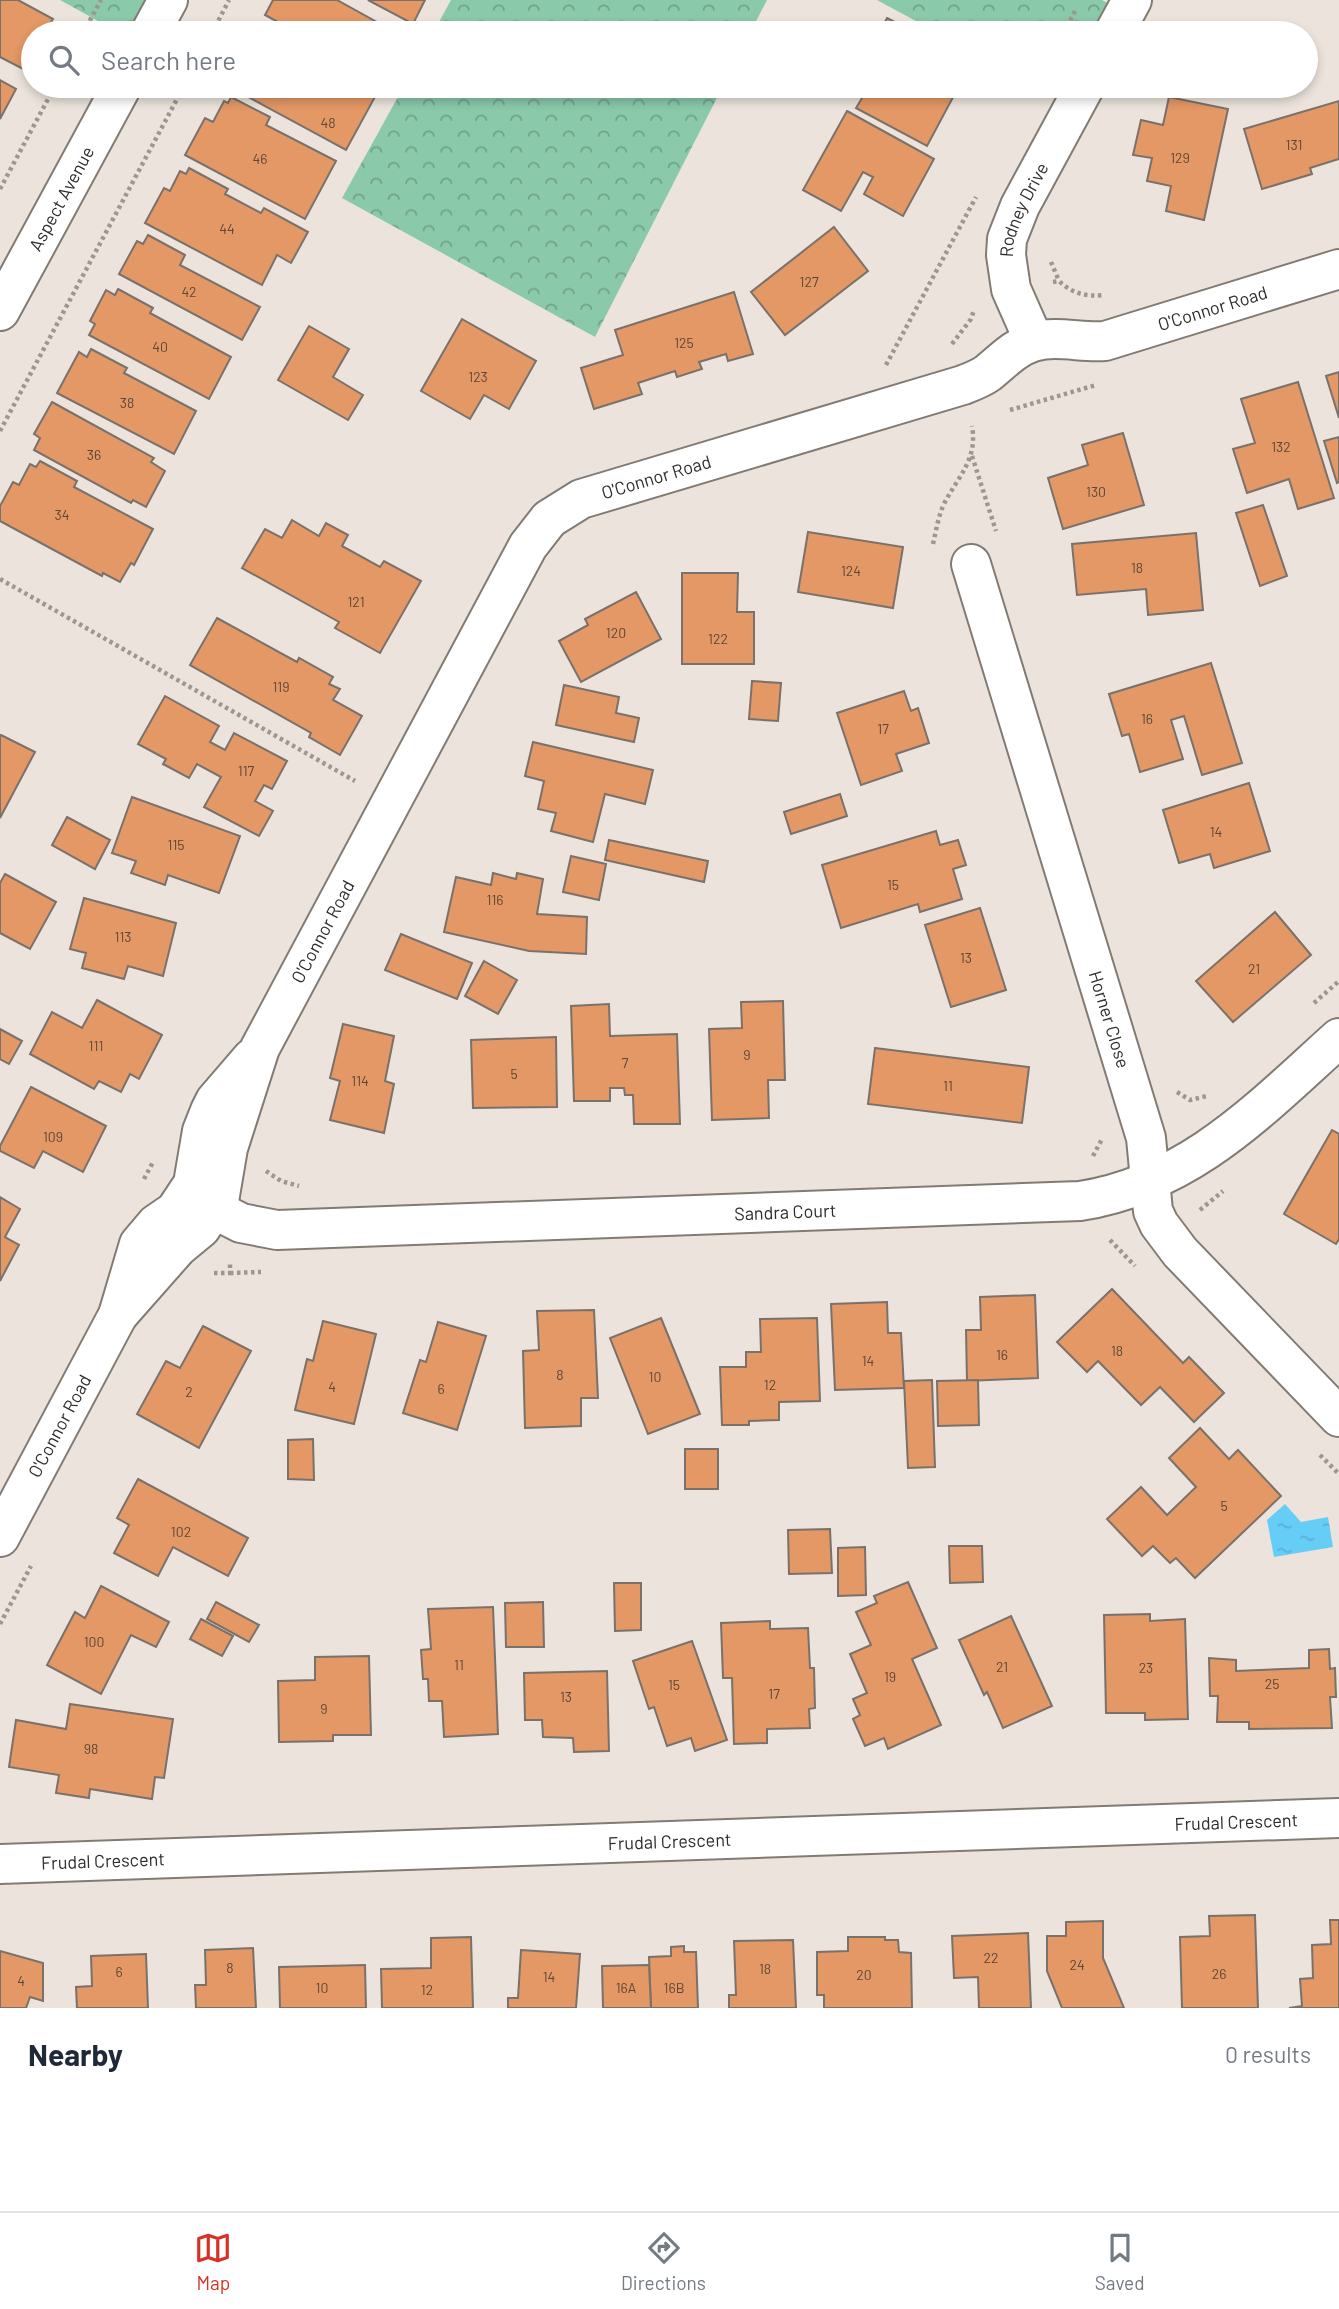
<!DOCTYPE html>
<html lang="en">
<head>
<meta charset="utf-8">
<style>
	body { margin:0; font-family:Barlow,sans-serif; background:#f6f6f7; color:#1f2937 }
	.list { margin:0; padding:0; list-style:none }
	h2 { display:flex; justify-content:space-between; align-items:center; height:91px; margin:0; padding:0 28px; font-size:30px }
	h2 small { font-size:23px; font-weight:400; color:#747a83 }
	.icon { flex:none; width:38px; height:38px; fill:none; stroke:currentColor; stroke-width:2; stroke-linecap:round; stroke-linejoin:round }
	.map { position:relative; flex:none; width:1339px; height:2008px; overflow:hidden }
	.search { position:absolute; background:#fff; box-shadow:0 4px 10px #0003; left:21px; right:21px; top:21px; height:77px; display:flex; align-items:center; gap:18px; box-sizing:border-box; padding:0 24px; border-radius:38px; color:#747a83; font-size:26px }
	.sheet { height:203px; background:#fff }
	nav { display:flex; justify-content:space-around; align-items:center; box-sizing:border-box; height:98px; border-top:2px solid #e0e1e3; background:#fff; font-size:19px; color:#747a83 }
	nav a { display:grid; justify-items:center; gap:4px }
	nav .on { color:#d93025 }
	.map>svg:first-child { display:block }
</style>
</head>
<body>
<div class="map">
<svg width="1339" height="2008" viewBox="0 0 1339 2008">
	<defs>
		<pattern id="park-crowns" width="20" height="18" patternUnits="userSpaceOnUse" patternTransform="scale(1.75)"><rect width="20" height="18" fill="#8ac9aa"/><path d="M2 6a3 3 0 1 1 6 0M12 15a3 3 0 1 1 6 0" fill="none" stroke="#71a38a"/></pattern>
		<pattern id="water-ripples" width="26" height="14" patternUnits="userSpaceOnUse" patternTransform="scale(1.75)"><rect width="26" height="14" fill="#66cdf6"/><path d="M2 4q2-2 4 0t4 0M15 11q2-2 4 0t4 0" fill="none" stroke="#59b0d3"/></pattern>
	</defs>
	<rect width="100%" height="100%" fill="#ece4dc"/>
	<g fill="url(#park-crowns)">
		<path d="M60 0H168L150 33H120Z"/>
		<path d="M451 0H767L750 33H433Z"/>
		<path d="M877 0H1102L1125 13 1114 33H938Z"/>
		<path d="M404 86H723L595 337 342 198Z"/>
	</g>
	<path fill="url(#water-ripples)" d="M1285 1504 1301 1522 1328 1517 1333 1547 1274 1557 1267 1520Z"/>
	<g fill="#e39865" stroke="#7a716b" stroke-width="2">
		<path d="M0 0H18L53 19 45 33H33V55L25 70 0 57Z"/>
		<path d="M273 0H337L393 31 391 33H298L265 15Z"/>
		<path d="M368 0H425L413 24Z"/>
		<path d="M887 18 916 33H879Z"/>
		<path d="M0 80 16 89 0 119Z"/>
		<path d="M228 86H359L376 95 346 150Z"/>
		<path d="M857 86H959L927 146 856 108 865 93 856 88Z"/>
		<path d="M231 97 270 117 266 125 336 161 305 219 185 155 205 118 213 122 224 101 228 103Z"/>
		<path d="M1169 97 1228 109 1204 220 1166 211 1171 186 1147 181 1152 158 1133 155 1141 120 1163 125Z"/>
		<path d="M1339 101V159L1310 168 1312 174 1262 189 1244 129Z"/>
		<path d="M847 111 934 159 903 216 864 194 873 177 863 172 841 211 803 190Z"/>
		<path d="M189 168 228 189 225 194 261 213 264 208 308 232 291 263 277 255 262 285 145 223 164 188 170 191 180 171 186 174Z"/>
		<path d="M834 227 868 271 785 335 751 292Z"/>
		<path d="M148 235 185 255 180 265 260 307 242 340 119 274 137 241 143 244Z"/>
		<path d="M118 289 153 308 150 313 231 357 209 399 89 335 95 324 90 321 106 290 115 295Z"/>
		<path d="M734 292 753 354 728 361 726 354 699 362 702 369 677 377 675 371 638 383 642 394 594 409 581 368 623 355 615 330Z"/>
		<path d="M462 319 536 361 509 409 484 395 470 419 421 391Z"/>
		<path d="M309 326 349 349 333 377 363 395 348 420 278 380Z"/>
		<path d="M91 349 127 368 124 373 196 411 174 454 57 393 79 352 87 357Z"/>
		<path d="M1339 372V418L1326 376Z"/>
		<path d="M1298 382 1334 498 1298 509 1289 479 1247 493 1233 449 1255 443 1241 399Z"/>
		<path d="M52 402 154 458 151 462 165 471 146 507 133 500 131 503 34 450 40 438 34 434Z"/>
		<path d="M1123 433 1144 505 1063 529 1048 478 1088 465 1082 445Z"/>
		<path d="M1339 437V482L1337 483 1324 441Z"/>
		<path d="M40 461 77 481 74 487 153 529 134 565 131 563 120 582 103 573 102 576 0 521V506L13 482 19 485 30 464 36 467Z"/>
		<path d="M1263 505 1287 576 1260 586 1236 513Z"/>
		<path d="M292 520 319 536 326 523 348 535 342 546 380 567 384 561 421 581 380 653 335 628 339 622 242 568 265 529 282 538Z"/>
		<path d="M808 532 903 547 893 608 798 592Z"/>
		<path d="M1196 533 1203 610 1148 615 1146 589 1077 595 1072 544Z"/>
		<path d="M682 573H738L737 612H754V664H682Z"/>
		<path d="M636 592 661 639 581 682 559 641 588 625 585 619Z"/>
		<path d="M217 618 297 662 299 658 333 677 329 684 340 689 333 700 362 716 340 755 309 737 311 733 190 665Z"/>
		<path d="M1211 663 1242 763 1202 775 1184 716 1171 720 1183 759 1140 772 1129 734 1122 736 1109 694Z"/>
		<path d="M752 681 781 683 778 721 749 719Z"/>
		<path d="M564 685 619 697 616 713 639 718 634 742 556 725Z"/>
		<path d="M904 691 911 711 918 708 929 743 896 754 902 771 861 785 837 713Z"/>
		<path d="M165 696 219 726 210 742 225 750 234 733 287 761 272 789 264 785 255 801 273 811 259 836 204 807 221 777 197 764 189 778 163 764 166 759 138 744Z"/>
		<path d="M1 735 35 752 0 818V737Z"/>
		<path d="M533 742 653 770 645 804 605 794 593 842 551 831 556 813 538 809 544 781 525 776Z"/>
		<path d="M1249 783 1270 851 1214 868 1210 854 1179 863 1163 810Z"/>
		<path d="M840 794 847 816 791 834 784 812Z"/>
		<path d="M132 797 240 836 219 893 168 875 165 885 131 873 136 861 112 853Z"/>
		<path d="M67 817 110 840 95 869 52 845Z"/>
		<path d="M936 831 940 845 958 840 966 865 953 869 962 899 920 912 918 904 841 928 822 865Z"/>
		<path d="M609 840 708 861 704 882 605 860Z"/>
		<path d="M571 856 606 864 599 900 563 892Z"/>
		<path d="M493 873 516 879 517 873 543 879 537 914 587 917 586 954 529 951 444 932 456 877 491 885Z"/>
		<path d="M5 874 56 902 30 949 0 933V883Z"/>
		<path d="M84 898 176 923 163 976 128 966 124 979 82 968 86 953 70 949Z"/>
		<path d="M980 908 1006 990 951 1007 925 925Z"/>
		<path d="M1275 912 1311 955 1233 1022 1196 981Z"/>
		<path d="M401 934 472 963 457 999 385 970Z"/>
		<path d="M484 961 517 980 498 1014 465 996Z"/>
		<path d="M97 1000 162 1035 139 1079 130 1074 121 1092 99 1081 94 1089 30 1054 52 1012 82 1028Z"/>
		<path d="M783 1001 785 1080H768L769 1118 712 1120 709 1029 742 1028 741 1002Z"/>
		<path d="M609 1004 610 1036 677 1034 680 1124H634L633 1095H625L624 1088H610V1101H574L571 1006Z"/>
		<path d="M343 1024 394 1036 385 1081 394 1084 384 1133 330 1120 340 1081 330 1078Z"/>
		<path d="M0 1029 22 1041 9 1064 0 1059Z"/>
		<path d="M556 1037 557 1107 473 1108 471 1040Z"/>
		<path d="M875 1048 1029 1067 1022 1123 868 1104Z"/>
		<path d="M31 1087 106 1126 83 1172 43 1151 34 1168 0 1151V1146Z"/>
		<path d="M1332 1130 1339 1134V1239L1336 1244 1284 1214Z"/>
		<path d="M0 1197 20 1209 5 1237 19 1245 0 1281Z"/>
		<path d="M1112 1289 1183 1363 1189 1357 1224 1393 1194 1422 1160 1387 1141 1405 1098 1361 1087 1372 1057 1342Z"/>
		<path d="M1035 1295 1038 1378 967 1381 966 1330H981L980 1297Z"/>
		<path d="M887 1302 888 1333H901L904 1388 835 1390 831 1304Z"/>
		<path d="M594 1310 598 1398H581V1426L525 1428 523 1351 539 1350 537 1311Z"/>
		<path d="M661 1318 700 1414 648 1434 610 1338Z"/>
		<path d="M817 1318 820 1401 779 1402V1420L749 1421V1425H722L720 1367H746V1352H761L760 1319Z"/>
		<path d="M323 1321 376 1334 354 1424 295 1410 307 1359 313 1361Z"/>
		<path d="M438 1322 486 1336 457 1430 403 1413 420 1360 426 1362Z"/>
		<path d="M203 1326 251 1351 199 1448 137 1414 166 1361 180 1368Z"/>
		<path d="M932 1380 935 1467 908 1468 904 1381Z"/>
		<path d="M978 1380 979 1425 938 1426 937 1381Z"/>
		<path d="M1200 1428 1229 1459 1238 1450 1281 1496 1195 1578 1176 1558 1170 1563 1153 1546 1142 1556 1107 1519 1141 1487 1167 1515 1196 1487 1169 1458Z"/>
		<path d="M313 1439 314 1480 288 1479V1440Z"/>
		<rect x="685" y="1449" width="33" height="40"/>
		<path d="M138 1479 248 1538 228 1576 173 1547 158 1576 114 1553 129 1525 117 1518Z"/>
		<path d="M830 1529 832 1573 789 1574 788 1530Z"/>
		<path d="M949 1546H982L983 1582 950 1583Z"/>
		<path d="M865 1547 866 1595 838 1596V1548Z"/>
		<path d="M908 1582 937 1648 912 1659 941 1725 888 1749 884 1738 865 1746 853 1719 860 1715 853 1699 867 1693 850 1654 871 1645 856 1612 877 1603 874 1596Z"/>
		<path d="M614 1583H641V1630L615 1631Z"/>
		<path d="M101 1586 169 1622 156 1647 131 1635 101 1694 47 1665 75 1612 85 1618Z"/>
		<path d="M216 1602 259 1625 249 1642 207 1619Z"/>
		<path d="M543 1602 544 1647H506L505 1603Z"/>
		<path d="M493 1607 498 1734 444 1737 442 1701H429L428 1679H423L421 1650 431 1649 428 1609Z"/>
		<path d="M1150 1614V1621L1185 1619 1188 1719 1145 1720V1713H1106L1104 1615Z"/>
		<path d="M1011 1616 1052 1706 1003 1728 987 1692 984 1695 959 1640Z"/>
		<path d="M201 1619 233 1636 222 1656 190 1639Z"/>
		<path d="M770 1621V1629L808 1628 810 1668H814L815 1708 809 1709 810 1728 767 1729V1743L734 1744 732 1678H723L721 1623Z"/>
		<path d="M692 1641 727 1740 695 1751 691 1738 667 1746 654 1707 649 1709 633 1661Z"/>
		<path d="M1329 1649 1330 1669 1335 1668 1336 1697H1330L1332 1728 1249 1729V1722H1217L1218 1696H1210L1209 1658 1236 1660V1671L1309 1668V1650Z"/>
		<path d="M369 1656 371 1735H333V1741L279 1742 278 1681 315 1680V1657Z"/>
		<path d="M607 1671 609 1751 574 1752 573 1738 543 1737 542 1720H525L524 1673Z"/>
		<path d="M70 1704 173 1719 164 1778 155 1777 152 1799 90 1789 89 1798 56 1793 59 1775 9 1767 16 1720 66 1729Z"/>
		<path d="M1255 1915 1258 2008H1182L1180 1937 1210 1936 1209 1916Z"/>
		<path d="M1330 1920H1339V2008H1289L1302 2006 1300 1979 1313 1978 1312 1945 1331 1944Z"/>
		<path d="M1103 1921V1958L1124 2008H1062L1047 1971V1936H1066V1922Z"/>
		<path d="M1028 1933 1031 2008H979L978 1977 954 1978 952 1936Z"/>
		<path d="M471 1937 473 2008H382L381 1969 431 1968V1938Z"/>
		<path d="M848 1937H885V1940H898L899 1952 911 1953 912 2008H824V1995H817V1952L848 1951Z"/>
		<path d="M793 1940 796 2008H729V1995H736L734 1941Z"/>
		<path d="M684 1946V1952H696L698 2008H651L649 1957 671 1956V1947Z"/>
		<path d="M253 1948 256 2008H196L195 1985H206L205 1950Z"/>
		<path d="M521 1950 580 1954 576 2008H508V1998H518Z"/>
		<path d="M0 1951 43 1963V2001L30 1997 26 2008H0Z"/>
		<path d="M146 1954 148 2008H77L76 1987 92 1986 91 1956Z"/>
		<path d="M365 1965 366 2008H280L279 1967Z"/>
		<path d="M649 1965 651 2008H603L602 1966Z"/>
	</g>
	<g fill="none" stroke-linecap="round" stroke-linejoin="round">
		<g stroke="#827b74" stroke-width="42">
			<g id="street">
				<path d="M150 33 168 0"/>
				<path d="M1114 33 1132 0"/>
				<path id="s1" d="M0 311 122 86"/>
				<path id="s2" d="M1034 341 1011 289 1006 255 1007 239 1020 206 1085 86"/>
				<path id="s3" d="M971 564 1146 1138 1153 1211 1159 1224 1180 1252 1339 1417"/>
				<path id="s4" d="M186 1195 241 1223 277 1230 1080 1201C1190 1184 1260 1109 1339 1038"/>
				<path id="s5" d="M118 1315 178 1247 201 1228 219 1201 228 1148 260 1048 528 546 549 519 581 499 963 385C971 382 981 378 988 373 1003 361 1014 348 1033 342 1057 335 1081 343 1105 341L1339 269"/>
				<path id="s6" d="M0 1537 118 1315 139 1244 156 1224 175 1211 193 1184 202 1131 210 1111 215 1101 252 1058"/>
				<path id="s7" d="M0 1864 1339 1818"/>
			</g>
		</g>
		<g stroke="#9d9791" stroke-width="4.5" stroke-dasharray="3.5 3.5" stroke-linecap="butt">
			<path d="M83 33 101 0"/>
			<path d="M212 33 229 0"/>
			<path d="M1064 33 1076 9"/>
			<path d="M0 189 55 86"/>
			<path d="M1051 262 1059 281"/>
			<path d="M1053 282 1059 281C1073 294 1086 297 1105 295"/>
			<path d="M952 344 971 319 974 310"/>
			<path d="M886 365 976 197"/>
			<path d="M1010 410 1096 385"/>
			<path d="M0 431 184 86"/>
			<path d="M972 456 996 531"/>
			<path d="M933 544C936 531 938 518 943 506 957 477 978 461 972 426"/>
			<path d="M0 579 355 781"/>
			<path d="M1314 1003 1339 981"/>
			<path d="M1177 1092 1190 1100 1207 1096"/>
			<path d="M1093 1156 1102 1139"/>
			<path d="M266 1171 281 1181 299 1186"/>
			<path d="M144 1179 153 1162"/>
			<path d="M1200 1210 1223 1191"/>
			<path d="M1110 1240 1135 1266"/>
			<path d="M214 1273H230V1263"/>
			<path d="M230 1273 261 1272"/>
			<path d="M1320 1455 1339 1474"/>
			<path d="M0 1624 31 1566"/>
		</g>
		<use href="#street" stroke="#fff" stroke-width="38"/>
	</g>
	<g text-anchor="middle" dominant-baseline="central" stroke-width="7" stroke-linejoin="round" paint-order="stroke">
		<g font-size="14" fill="#5c4738">
			<text x="328" y="122">48</text>
			<text x="1294" y="144">131</text>
			<text x="1180" y="157">129</text>
			<text x="260" y="158">46</text>
			<text x="227" y="228">44</text>
			<text x="809" y="281">127</text>
			<text x="189" y="291">42</text>
			<text x="684" y="342">125</text>
			<text x="160" y="346">40</text>
			<text x="478" y="376">123</text>
			<text x="127" y="402">38</text>
			<text x="1281" y="446">132</text>
			<text x="94" y="454">36</text>
			<text x="1096" y="491">130</text>
			<text x="62" y="514">34</text>
			<text x="1137" y="567">18</text>
			<text x="851" y="570">124</text>
			<text x="356" y="601">121</text>
			<text x="616" y="632">120</text>
			<text x="718" y="638">122</text>
			<text x="281" y="686">119</text>
			<text x="1147" y="718">16</text>
			<text x="883" y="728">17</text>
			<text x="246" y="770">117</text>
			<text x="1216" y="831">14</text>
			<text x="176" y="844">115</text>
			<text x="893" y="884">15</text>
			<text x="495" y="899">116</text>
			<text x="123" y="936">113</text>
			<text x="966" y="957">13</text>
			<text x="1254" y="968">21</text>
			<text x="96" y="1045">111</text>
			<text x="747" y="1054">9</text>
			<text x="625" y="1062">7</text>
			<text x="514" y="1073">5</text>
			<text x="360" y="1080">114</text>
			<text x="948" y="1085">11</text>
			<text x="53" y="1136">109</text>
			<text x="1117" y="1350">18</text>
			<text x="1002" y="1354">16</text>
			<text x="868" y="1360">14</text>
			<text x="560" y="1374">8</text>
			<text x="655" y="1376">10</text>
			<text x="770" y="1384">12</text>
			<text x="332" y="1386">4</text>
			<text x="441" y="1388">6</text>
			<text x="189" y="1391">2</text>
			<text x="1224" y="1505">5</text>
			<text x="181" y="1531">102</text>
			<text x="94" y="1641">100</text>
			<text x="459" y="1664">11</text>
			<text x="1002" y="1666">21</text>
			<text x="1146" y="1667">23</text>
			<text x="890" y="1676">19</text>
			<text x="1272" y="1683">25</text>
			<text x="674" y="1684">15</text>
			<text x="774" y="1693">17</text>
			<text x="566" y="1696">13</text>
			<text x="324" y="1708">9</text>
			<text x="91" y="1748">98</text>
			<text x="991" y="1957">22</text>
			<text x="1077" y="1964">24</text>
			<text x="230" y="1967">8</text>
			<text x="765" y="1968">18</text>
			<text x="119" y="1971">6</text>
			<text x="1219" y="1973">26</text>
			<text x="864" y="1974">20</text>
			<text x="549" y="1976">14</text>
			<text x="21" y="1980">4</text>
			<text x="322" y="1987">10</text>
			<text x="626" y="1987">16A</text>
			<text x="674" y="1987">16B</text>
			<text x="427" y="1989">12</text>
		</g>
		<g font-size="18" fill="#2f2c29" stroke="#ece4dc">
			<text stroke="none"><textPath href="#s1" startOffset="128">Aspect Avenue</textPath></text>
			<text stroke="none"><textPath href="#s2" startOffset="140">Rodney Drive</textPath></text>
			<text stroke="none"><textPath href="#s5" startOffset="1619">O'Connor Road</textPath></text>
			<text stroke="none"><textPath href="#s5" startOffset="1031">O'Connor Road</textPath></text>
			<text stroke="none"><textPath href="#s5" startOffset="444">O'Connor Road</textPath></text>
			<text stroke="none"><textPath href="#s3" startOffset="476">Horner Close</textPath></text>
			<text stroke="none"><textPath href="#s4" startOffset="607">Sandra Court</textPath></text>
			<text stroke="none"><textPath href="#s6" startOffset="126">O'Connor Road</textPath></text>
			<text stroke="none"><textPath href="#s7" startOffset="1237">Frudal Crescent</textPath></text>
			<text stroke="none"><textPath href="#s7" startOffset="670">Frudal Crescent</textPath></text>
			<text stroke="none"><textPath href="#s7" startOffset="103">Frudal Crescent</textPath></text>
		</g>
	</g>
</svg>
<div class="search"><svg class="icon" aria-label="search" viewBox="0 0 24 24"><circle cx="10" cy="10" r="6"/><path d="M15 15l6 6"/></svg>Search here</div>
</div>
<section class="sheet">
<h2>Nearby<small>0 results</small></h2>
<ul class="list">
</ul>
</section>
<nav>
<a class="on"><svg class="icon" aria-label="map" viewBox="0 0 24 24"><path d="M3 6l6-2 6 2 6-2v14l-6 2-6-2-6 2zM9 4v14M15 6v14"/></svg>Map</a>
<a><svg class="icon" aria-label="directions" viewBox="0 0 24 24"><path d="M12 3l9 9-9 9-9-9zM9 14v-3h6M13 9l2 2-2 2"/></svg>Directions</a>
<a><svg class="icon" aria-label="saved" viewBox="0 0 24 24"><path d="M7 4h10v16l-5-4-5 4z"/></svg>Saved</a>
</nav>
</body>
</html>
